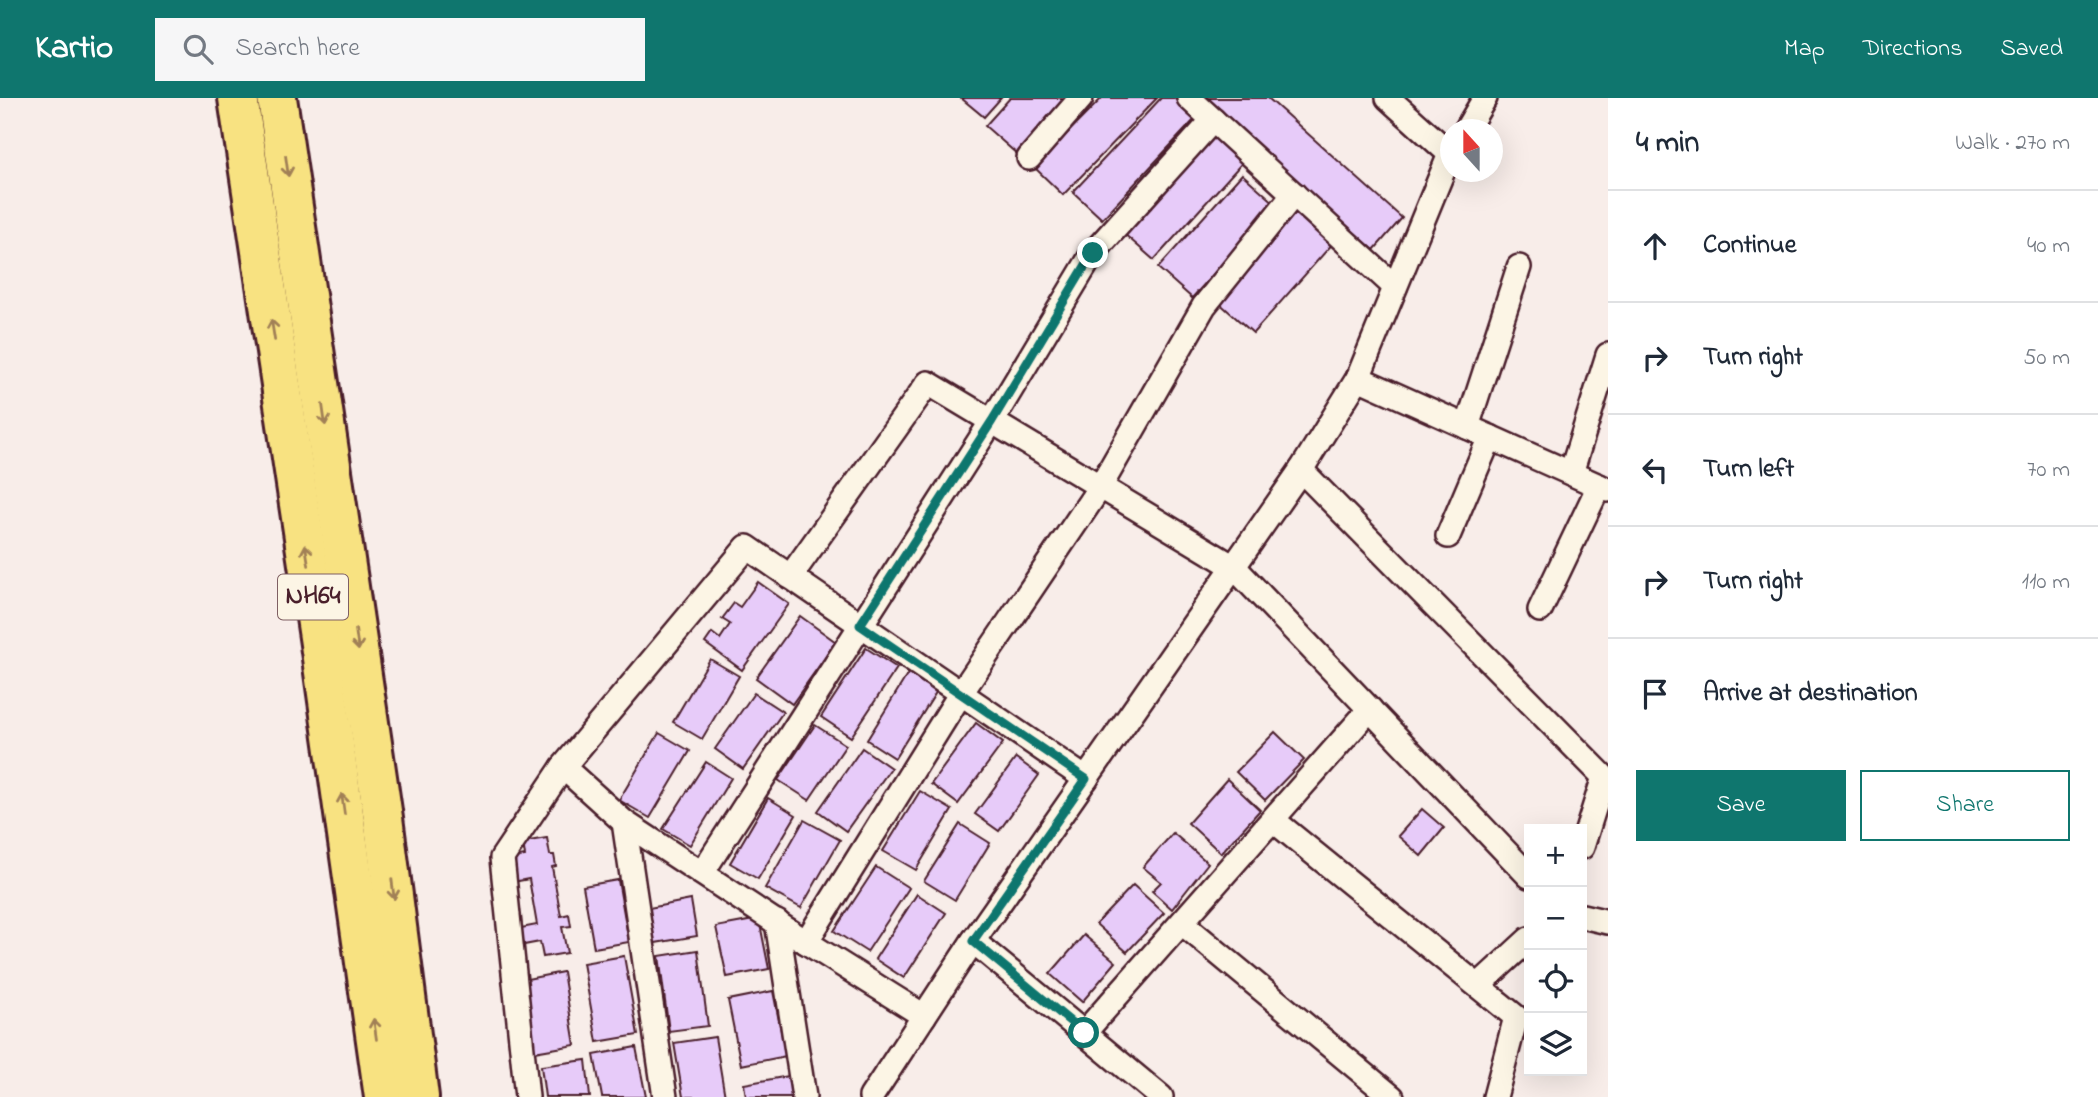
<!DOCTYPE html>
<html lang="en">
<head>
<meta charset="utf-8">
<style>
	body { margin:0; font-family:"Indie Flower",sans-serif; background:#f6f6f7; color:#1f2937 }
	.controls { position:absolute; right:21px; bottom:21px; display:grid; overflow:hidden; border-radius:0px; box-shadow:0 7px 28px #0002 }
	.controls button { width:63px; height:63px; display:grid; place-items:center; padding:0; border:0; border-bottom:2px solid #e0e1e3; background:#fff; color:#1f2937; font:35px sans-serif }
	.compass { position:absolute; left:1440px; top:21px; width:63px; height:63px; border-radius:50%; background:#fff; box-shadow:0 7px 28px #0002; rotate:339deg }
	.stop { position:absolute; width:21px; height:21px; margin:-16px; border:5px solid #0f766e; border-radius:50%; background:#fff }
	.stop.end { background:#0f766e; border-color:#fff; box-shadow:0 2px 7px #0008 }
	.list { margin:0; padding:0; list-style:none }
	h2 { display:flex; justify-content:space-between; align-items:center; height:91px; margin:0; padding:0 28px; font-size:30px }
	h2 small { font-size:23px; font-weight:400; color:#747a83 }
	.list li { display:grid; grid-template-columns:46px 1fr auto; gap:21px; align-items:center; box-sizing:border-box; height:112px; padding:0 28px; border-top:2px solid #e0e1e3 }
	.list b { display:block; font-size:26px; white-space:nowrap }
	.list em { font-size:23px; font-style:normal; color:#747a83 }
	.actions { display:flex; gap:14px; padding:21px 28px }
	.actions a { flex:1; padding:16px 0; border:2px solid #0f766e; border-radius:0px; text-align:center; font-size:24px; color:#0f766e }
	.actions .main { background:#0f766e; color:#fff }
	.icon { flex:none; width:38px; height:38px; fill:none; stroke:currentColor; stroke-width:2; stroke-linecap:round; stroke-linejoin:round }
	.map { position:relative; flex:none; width:1608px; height:999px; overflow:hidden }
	header { display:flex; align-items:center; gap:42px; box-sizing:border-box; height:98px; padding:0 35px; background:#0f766e; color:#fff }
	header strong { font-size:33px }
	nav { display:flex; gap:38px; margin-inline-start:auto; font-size:24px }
	.search { width:490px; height:63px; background:#f6f6f7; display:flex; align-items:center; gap:18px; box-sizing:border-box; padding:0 24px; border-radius:0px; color:#747a83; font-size:26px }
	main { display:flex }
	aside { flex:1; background:#fff }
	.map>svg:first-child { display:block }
</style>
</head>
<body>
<header>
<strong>Kartio</strong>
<div class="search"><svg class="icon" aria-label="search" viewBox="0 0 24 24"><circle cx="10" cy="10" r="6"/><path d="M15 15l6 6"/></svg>Search here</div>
<nav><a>Map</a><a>Directions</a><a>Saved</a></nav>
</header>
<main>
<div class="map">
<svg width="1608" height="999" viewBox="0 0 1608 999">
	<rect width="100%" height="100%" fill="#f8ede9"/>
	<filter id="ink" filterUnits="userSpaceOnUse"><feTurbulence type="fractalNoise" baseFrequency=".0143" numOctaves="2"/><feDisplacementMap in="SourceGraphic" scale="14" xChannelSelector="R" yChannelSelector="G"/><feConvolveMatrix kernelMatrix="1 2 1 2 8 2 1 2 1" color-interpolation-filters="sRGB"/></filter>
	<g filter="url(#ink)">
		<g fill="#e7cbf9" stroke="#4a1f2b" stroke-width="2">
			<path d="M961 0H1001L984 19Z"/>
			<path d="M1010 0H1068L1017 56 985 28Z"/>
			<path d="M1102 0H1157L1063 97 1034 69Z"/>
			<path d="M1161 0H1174L1196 20 1102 121 1073 94Z"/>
			<path d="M1203 0H1268L1402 120 1374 152Z"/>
			<path d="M1211 37 1242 65 1154 162 1123 135Z"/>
			<path d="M1242 76 1276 106 1192 200 1158 170Z"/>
			<path d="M1299 111 1335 143 1253 235 1217 203Z"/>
			<path d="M758 484 789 506 742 572 705 545 712 535 720 541 730 526 722 521 734 505 740 509Z"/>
			<path d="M800 518 836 544 792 606 756 580Z"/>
			<path d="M866 550 897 570 851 639 821 619Z"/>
			<path d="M710 561 739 578 702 641 673 624Z"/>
			<path d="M909 574 938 591 895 660 867 642Z"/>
			<path d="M754 595 783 614 743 671 715 651Z"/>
			<path d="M976 625 1003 645 958 706 931 686Z"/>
			<path d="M815 627 846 647 809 702 778 682Z"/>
			<path d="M1275 634 1304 662 1265 702 1236 674Z"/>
			<path d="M659 635 690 653 650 720 619 702Z"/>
			<path d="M862 650 891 670 846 733 818 713Z"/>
			<path d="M1016 660 1039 677 999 733 975 716Z"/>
			<path d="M706 664 731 680 690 747 663 731Z"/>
			<path d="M1227 681 1260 712 1221 755 1188 725Z"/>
			<path d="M920 693 952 712 916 772 883 753Z"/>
			<path d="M768 700 796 717 758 781 730 765Z"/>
			<path d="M1422 711 1444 730 1421 758 1398 738Z"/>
			<path d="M804 722 840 742 801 810 765 790Z"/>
			<path d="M960 726 990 745 955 802 924 783Z"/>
			<path d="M1173 735 1208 765 1172 811 1152 793 1161 784 1143 769Z"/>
			<path d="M547 740 550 757H554L556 768 552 769 561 818 569 816 571 828 562 829 567 855 543 859 540 844 524 847 521 830 537 827 529 781 513 784 509 761 525 758 523 744Z"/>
			<path d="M876 769 909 790 867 854 834 833Z"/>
			<path d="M618 782 629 844 594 850 583 788Z"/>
			<path d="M1133 787 1164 815 1127 854 1096 826Z"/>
			<path d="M917 796 946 815 904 880 875 861Z"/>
			<path d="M691 802 697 838 655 845 649 810Z"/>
			<path d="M759 821 769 871 727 879 716 829Z"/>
			<path d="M1084 837 1116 864 1082 904 1050 876Z"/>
			<path d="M698 852 708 928 669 933 659 858Z"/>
			<path d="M624 858 638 937 597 944 583 865Z"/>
			<path d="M563 874 575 947 534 954 522 882Z"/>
			<path d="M773 893 786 958 741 967 728 902Z"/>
			<path d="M715 939 725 999H683L674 945Z"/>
			<path d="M636 949 646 999H602L594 957Z"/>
			<path d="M586 962 590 999H545L541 968Z"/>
			<path d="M789 978 792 999H746L744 986Z"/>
		</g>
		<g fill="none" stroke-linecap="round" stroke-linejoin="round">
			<g stroke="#4a1f2b" stroke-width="28">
				<g id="minor">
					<path d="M1189 0 1395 189"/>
					<path d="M1388 0 1450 56"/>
					<path d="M1466 32 1485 0"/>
					<path d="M1029 60 1081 0"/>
					<path d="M1358 280 1608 392"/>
					<path d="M1467 329 1519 169"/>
					<path d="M1301 372 1604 679 1582 749"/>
					<path d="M1571 375 1608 257"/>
					<path d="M1448 438 1490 339"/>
					<path d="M790 479 928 285 1234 469 1529 778"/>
					<path d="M1540 512 1599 388"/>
					<path d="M563 669 624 724 806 844 924 918"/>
					<path d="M1273 722 1516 919 1495 999"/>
					<path d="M624 724 665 999"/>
					<path d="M702 775 992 323 1093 155 1213 22"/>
					<path d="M1582 818 1608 824"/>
					<path d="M777 824 804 999"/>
					<path d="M1182 825 1392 999"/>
					<path d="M973 843 1161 999"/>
					<path d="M806 844 961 595 1100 389 1204 208 1294 96"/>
					<path d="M1479 887 1529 841"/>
					<path d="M1084 935 1370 611"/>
					<path d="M527 999 502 760 563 669 747 449 1086 681"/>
					<path d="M871 999 973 843 1301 372 1358 280 1450 56"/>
				</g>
			</g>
			<g stroke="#4a1f2b" stroke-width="44">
				<g id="trunk">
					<path d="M238 0 320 546 384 999"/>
					<path d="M277 0 383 720 419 999"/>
				</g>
			</g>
			<use href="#minor" stroke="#fcf5e5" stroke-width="23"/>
			<use href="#trunk" stroke="#f8e281" stroke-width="38"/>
		</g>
		<defs><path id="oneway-shaft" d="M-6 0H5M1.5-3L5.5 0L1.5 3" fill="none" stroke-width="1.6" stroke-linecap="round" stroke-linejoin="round" transform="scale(1.75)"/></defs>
		<g stroke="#a18056">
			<use href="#oneway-shaft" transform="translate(287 68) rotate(82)"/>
			<use href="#oneway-shaft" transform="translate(273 232) rotate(-99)"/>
			<use href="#oneway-shaft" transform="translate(324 317) rotate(82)"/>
			<use href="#oneway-shaft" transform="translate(307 457) rotate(-99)"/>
			<use href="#oneway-shaft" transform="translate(357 542) rotate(82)"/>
			<use href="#oneway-shaft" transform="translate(343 706) rotate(-98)"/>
			<use href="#oneway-shaft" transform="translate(393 791) rotate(83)"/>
			<use href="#oneway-shaft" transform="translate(375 931) rotate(-98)"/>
		</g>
	</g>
	<g fill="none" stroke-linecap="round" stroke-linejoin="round" filter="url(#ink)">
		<path stroke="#0f766e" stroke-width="9" d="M1084 935 973 843 1086 681 860 527 992 323 1093 155"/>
	</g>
	<g text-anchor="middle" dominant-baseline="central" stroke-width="6" stroke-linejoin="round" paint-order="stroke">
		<rect fill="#fcf5e5" stroke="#7f5f63" stroke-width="2" x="278" y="476.5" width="70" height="45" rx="5"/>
		<g font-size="26" font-weight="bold" fill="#4a1f2b">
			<text x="313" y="499">NH64</text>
		</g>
	</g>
</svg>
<div class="controls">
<button>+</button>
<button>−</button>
<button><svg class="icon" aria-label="locate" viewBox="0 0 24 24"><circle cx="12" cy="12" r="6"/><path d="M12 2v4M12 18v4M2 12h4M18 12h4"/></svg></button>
<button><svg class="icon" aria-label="layers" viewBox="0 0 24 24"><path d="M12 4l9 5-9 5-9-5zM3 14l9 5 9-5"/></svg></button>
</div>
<svg class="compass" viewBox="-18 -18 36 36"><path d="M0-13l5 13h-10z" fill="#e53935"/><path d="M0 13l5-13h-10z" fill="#747a83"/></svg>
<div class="stop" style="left:1084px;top:935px"></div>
<div class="stop end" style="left:1093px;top:155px"></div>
</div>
<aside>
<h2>4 min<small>Walk · 270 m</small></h2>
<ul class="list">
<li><svg class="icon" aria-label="ahead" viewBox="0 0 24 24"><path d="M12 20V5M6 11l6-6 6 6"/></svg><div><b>Continue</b></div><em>40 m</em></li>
<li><svg class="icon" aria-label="right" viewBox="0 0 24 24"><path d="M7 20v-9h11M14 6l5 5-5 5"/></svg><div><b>Turn right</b></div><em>50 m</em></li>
<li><svg class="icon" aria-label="left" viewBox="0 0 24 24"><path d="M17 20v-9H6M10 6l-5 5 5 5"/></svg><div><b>Turn left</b></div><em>70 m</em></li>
<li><svg class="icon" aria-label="right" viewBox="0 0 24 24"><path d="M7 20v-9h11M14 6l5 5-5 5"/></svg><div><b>Turn right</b></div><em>110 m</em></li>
<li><svg class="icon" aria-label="arrive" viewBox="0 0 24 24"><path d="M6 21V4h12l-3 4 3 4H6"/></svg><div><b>Arrive at destination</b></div></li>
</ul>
<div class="actions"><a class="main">Save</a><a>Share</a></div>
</aside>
</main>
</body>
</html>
